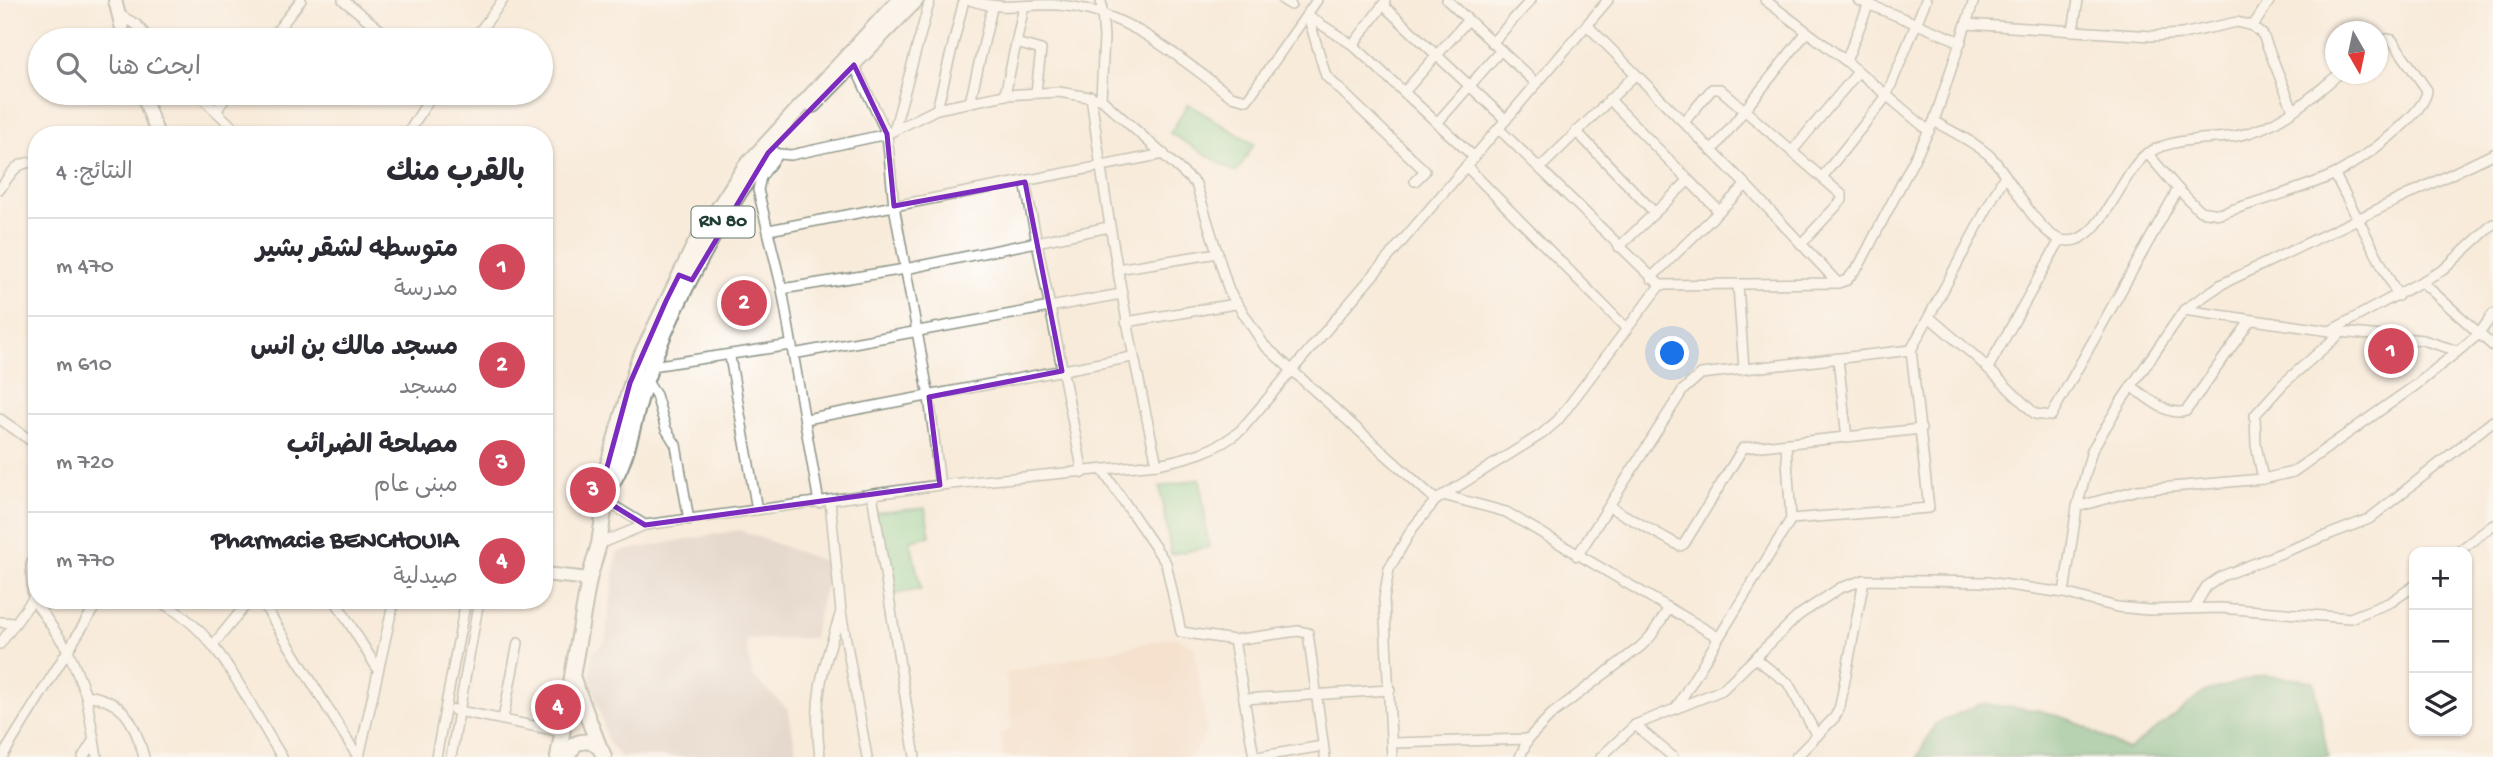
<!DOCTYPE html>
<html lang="ar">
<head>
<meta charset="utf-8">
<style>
	body { margin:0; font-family:"Gochi Hand","Playpen Sans Arabic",sans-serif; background:#f2f2f3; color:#2b2b33; direction:rtl }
	.controls { position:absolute; right:21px; bottom:21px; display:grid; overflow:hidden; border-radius:14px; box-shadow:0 2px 5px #0004 }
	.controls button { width:63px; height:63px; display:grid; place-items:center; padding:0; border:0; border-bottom:2px solid #e1e1e2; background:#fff; color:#2b2b33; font:35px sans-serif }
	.compass { position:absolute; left:2325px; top:21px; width:63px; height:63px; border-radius:50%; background:#fff; box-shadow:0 2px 5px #0004; rotate:171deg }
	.you { position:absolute; left:1673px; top:354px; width:24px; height:24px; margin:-18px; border:5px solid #fff; border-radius:50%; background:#1a73e8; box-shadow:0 0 0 10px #1a73e833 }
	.badge { display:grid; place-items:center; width:46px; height:46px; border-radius:50%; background:#d1495b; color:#fff; font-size:23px; font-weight:700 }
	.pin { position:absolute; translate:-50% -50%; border:4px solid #fff; box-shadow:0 2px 7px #0006 }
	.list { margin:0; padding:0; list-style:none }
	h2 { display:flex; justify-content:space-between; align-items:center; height:91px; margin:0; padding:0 28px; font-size:30px }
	h2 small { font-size:23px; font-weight:400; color:#7c7c81 }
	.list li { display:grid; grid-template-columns:46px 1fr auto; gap:21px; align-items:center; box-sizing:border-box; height:98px; padding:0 28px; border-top:2px solid #e1e1e2 }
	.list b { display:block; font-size:26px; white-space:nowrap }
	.list p { margin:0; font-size:23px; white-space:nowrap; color:#7c7c81 }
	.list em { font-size:23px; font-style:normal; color:#7c7c81 }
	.icon { flex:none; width:38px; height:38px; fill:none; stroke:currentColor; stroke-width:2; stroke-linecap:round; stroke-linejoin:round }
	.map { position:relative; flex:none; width:2493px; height:757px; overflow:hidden; direction:ltr }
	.search { position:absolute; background:#fff; box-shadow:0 2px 5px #0004; left:28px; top:28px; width:525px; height:77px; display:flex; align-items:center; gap:18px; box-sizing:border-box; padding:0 24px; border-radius:38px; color:#7c7c81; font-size:26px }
	.panel { position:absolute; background:#fff; box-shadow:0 2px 5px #0004; left:28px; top:126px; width:525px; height:483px; border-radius:28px; direction:rtl }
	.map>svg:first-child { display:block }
</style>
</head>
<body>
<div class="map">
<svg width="2493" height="757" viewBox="0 0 2493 757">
	<rect width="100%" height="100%" fill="#fff"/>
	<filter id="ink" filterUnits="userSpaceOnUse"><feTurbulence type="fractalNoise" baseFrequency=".0143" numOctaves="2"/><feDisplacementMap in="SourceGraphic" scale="14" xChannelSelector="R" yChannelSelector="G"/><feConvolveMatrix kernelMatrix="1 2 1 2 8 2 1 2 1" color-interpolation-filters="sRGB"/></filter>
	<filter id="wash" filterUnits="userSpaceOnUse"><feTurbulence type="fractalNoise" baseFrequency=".00686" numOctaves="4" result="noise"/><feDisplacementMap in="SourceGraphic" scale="28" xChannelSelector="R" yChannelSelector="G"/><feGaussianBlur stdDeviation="1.57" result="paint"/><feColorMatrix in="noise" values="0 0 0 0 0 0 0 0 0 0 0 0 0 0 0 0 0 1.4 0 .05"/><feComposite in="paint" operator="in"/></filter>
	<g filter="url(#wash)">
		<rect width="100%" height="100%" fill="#f8ebda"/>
		<path fill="#f2d5bd" d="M1174 637 1194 646 1207 733 1191 757H1004L1001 734 1012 729 1006 673Z"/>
		<path fill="#cfc1ba" d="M739 530 831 564 813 638 746 640 753 677 788 709 797 757H621L608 742 590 677 593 652 605 642 617 552Z"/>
		<g fill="#81d292" stroke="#508863" stroke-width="2">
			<path d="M1188 104 1254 144 1236 173 1170 133Z"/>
			<path d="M1200 479 1209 547 1171 554 1160 487Z"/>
			<path d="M925 508 930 536 910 540 921 589 895 594 874 513Z"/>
		</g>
		<path fill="#68b47c" stroke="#447858" stroke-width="2" d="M2263 675 2314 681 2328 757H1917L1935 724 1980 704 2038 710 2071 720 2128 750 2205 692Z"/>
	</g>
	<g filter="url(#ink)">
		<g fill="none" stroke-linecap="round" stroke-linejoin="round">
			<g stroke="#8c9487" stroke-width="12">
				<g id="street">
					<path d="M343 0 393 40"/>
					<path d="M970 0C1005 13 1032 1 1067 6 1132 14 1180 59 1231 96L1247 100 1317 0"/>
					<path d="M1283 0 1291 5"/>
					<path d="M1447 0 1537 84"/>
					<path d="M1765 0 1846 61 1929 131"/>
					<path d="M1858 0 1961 42"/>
					<path d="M1383 5 1506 120"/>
					<path d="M118 14 137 25 150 40"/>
					<path d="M1966 24 2152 36 2182 34 2237 22 2253 26 2263 35 2293 110"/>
					<path d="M1587 25 1746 185 1838 283"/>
					<path d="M2253 26 2270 0"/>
					<path d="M2073 31 2078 0"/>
					<path d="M270 40 301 0"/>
					<path d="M469 40 477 35 503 0"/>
					<path d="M1016 43 1041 50 1036 92"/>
					<path d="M1492 43 1531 0"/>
					<path d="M1353 45 1385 2"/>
					<path d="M1846 61 1870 1"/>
					<path d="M854 65 887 134 894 206 929 397 940 485"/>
					<path d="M1405 91 1467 21"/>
					<path d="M197 93 241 135"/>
					<path d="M1005 95 1024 6"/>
					<path d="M1091 96C1107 220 1129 342 1157 464"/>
					<path d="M1101 99 1104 37 1101 0"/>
					<path d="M1609 99 1719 211"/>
					<path d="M970 102 992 8"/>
					<path d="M937 109 964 0"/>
					<path d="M216 111 229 93"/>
					<path d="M1934 121C1952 132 1977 143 1992 158 2011 178 2035 230 2059 239 2099 255 2121 169 2148 153 2175 137 2207 140 2236 136 2277 129 2309 99 2339 74"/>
					<path d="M1684 122 1712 89H1720L1842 195V200L1801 244"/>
					<path d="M1437 123 1501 50"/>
					<path d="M1499 129 1660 285 1838 283 1847 280 1860 264 1934 121 1974 0"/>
					<path d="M894 130 930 0"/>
					<path d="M1576 131 1655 213"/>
					<path d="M407 135 433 93"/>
					<path d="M1793 150 1858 72"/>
					<path d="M1712 151 1806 33"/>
					<path d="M768 153 791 155 887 134 937 109 1005 95 1059 92 1101 99 1196 184 1229 291 1264 345 1436 500"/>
					<path d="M777 155 761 177 758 190 782 289 819 503"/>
					<path d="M1466 166 1626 328"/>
					<path d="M1541 167 1635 75"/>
					<path d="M2335 175 2398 296"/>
					<path d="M1823 176 1886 97 1926 0"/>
					<path d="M1415 181 1425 171 1326 76 1308 16 1353 45 1474 157"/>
					<path d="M1025 182 1083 473"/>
					<path d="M0 189C10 175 17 159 37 163"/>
					<path d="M2178 189 2200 211 2220 214C2257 201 2297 191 2333 175 2355 165 2427 114 2427 90L2392 40 2387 39 2378 44"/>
					<path d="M769 230 1164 154"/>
					<path d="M1619 247 1688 181"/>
					<path d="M1117 269 1218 253"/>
					<path d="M1651 278 1746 185"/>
					<path d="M2422 282 2493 346"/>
					<path d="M1738 286 1744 369"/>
					<path d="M782 289 905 269 1109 227"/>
					<path d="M2184 310 2330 331 2423 340 2458 351"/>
					<path d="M1929 317 1976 357 2035 414 2051 416 2178 189 2147 153"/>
					<path d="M1126 322 1235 304"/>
					<path d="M2330 331 2443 270 2493 224"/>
					<path d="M793 354 1121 294"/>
					<path d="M730 357 757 510"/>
					<path d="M1838 359 1847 438"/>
					<path d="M652 366 791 345"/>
					<path d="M1988 368 2060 240"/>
					<path d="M646 380 656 395 666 429 676 445 689 520"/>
					<path d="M2131 386C2146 396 2167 417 2186 411L2250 321"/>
					<path d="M0 419 37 445"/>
					<path d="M806 419 1132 357"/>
					<path d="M1786 445 1791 519 1929 508 1911 350"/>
					<path d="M1103 471 1166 563 1181 632 1234 640 1298 631 1308 633 1325 757"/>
					<path d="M2263 479 2256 445 2255 415 2284 383 2342 332"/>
					<path d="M872 494 915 757"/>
					<path d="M1443 495 1506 512 1718 637"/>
					<path d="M830 501 841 612 867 757"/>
					<path d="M1610 507 1680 546 1684 544 1743 448 1921 429"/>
					<path d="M2077 507 2092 450 2122 400 2184 310 2222 284 2493 154"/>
					<path d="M645 525 940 485 1157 464C1189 458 1216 451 1241 430L1608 0"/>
					<path d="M599 544 645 525 606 501"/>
					<path d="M37 548 31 566 33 599 68 650 86 695 97 757"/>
					<path d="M2458 552 2493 525"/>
					<path d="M1577 556 1683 390 1701 374 1911 350 2005 175"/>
					<path d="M2064 593 2077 507 2137 490 2263 479 2293 472 2416 385 2479 334 2493 314"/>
					<path d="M155 600C219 627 246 702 282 757"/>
					<path d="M261 600 358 757"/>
					<path d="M335 600 377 668"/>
					<path d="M2194 608 2206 587 2222 576 2369 519 2493 421"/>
					<path d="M0 622 15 623"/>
					<path d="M1234 640 1254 757"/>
					<path d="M0 644 33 599"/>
					<path d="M213 645 250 600"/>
					<path d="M1756 659 1788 683 1817 736"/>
					<path d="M86 695C125 701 134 721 144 757"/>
					<path d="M1244 699 1390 690"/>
					<path d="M1676 708 1791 519"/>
					<path d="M454 710 563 732"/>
					<path d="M503 719 518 643"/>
					<path d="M1635 725 1673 757"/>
					<path d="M1393 743 1528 739 1552 714 1640 647 1651 636 1669 608"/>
					<path d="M2 757 99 600"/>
					<path d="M83 757 93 741"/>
					<path d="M359 757 394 600"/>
					<path d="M436 757 466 600"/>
					<path d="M451 757 479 600"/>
					<path d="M820 757C812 698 823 667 841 612"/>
					<path d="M1257 757 1323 746"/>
					<path d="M1392 757 1384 599 1389 569 1412 529 1436 500 1542 434 1558 420 1660 285"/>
					<path d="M1520 757 1528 739"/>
					<path d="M1601 757 1635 725 1722 690 1799 615 1840 588 1864 580 1987 582 2064 593 2117 607 2149 610 2220 608 2350 618 2391 602 2414 586"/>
					<path d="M1796 757 1835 717 1840 706 1864 580"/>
				</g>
			</g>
			<g stroke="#8c9487" stroke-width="16">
				<g id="secondary">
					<path d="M115 0 125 40"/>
					<path d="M142 93 158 135"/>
					<path d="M544 574 589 579"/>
				</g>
			</g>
			<g stroke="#8c9487" stroke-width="18">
				<g id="primary">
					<path d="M813 105 916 0"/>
					<path d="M607 491C630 459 633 417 646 380 670 312 724 206 770 150"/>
					<path d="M573 679 599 746"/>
					<path d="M558 757 589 579 599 544 607 491 606 471 637 364 694 246 745 167 899 0"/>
					<path d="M567 757 575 744C588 738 600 743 604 757"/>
				</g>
			</g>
			<use href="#street" stroke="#fff" stroke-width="9"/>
			<use href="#secondary" stroke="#fff" stroke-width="12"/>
			<use href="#primary" stroke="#fff" stroke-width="14"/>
		</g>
	</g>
	<path d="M0 0H2493V757H0ZM854 65 887 134 894 206 1025 182 1062 371 929 397 940 485 645 525 606 501V471L630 383 666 301 679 275 692 280 768 153Z" fill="#f8ebda" fill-opacity=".55" fill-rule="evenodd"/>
	<path fill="none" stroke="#7b2cbf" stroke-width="5" stroke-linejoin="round" d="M854 65 887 134 894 206 1025 182 1062 371 929 397 940 485 645 525 606 501V471L630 383 666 301 679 275 692 280 768 153Z"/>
	<g text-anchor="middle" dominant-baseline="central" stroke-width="6" stroke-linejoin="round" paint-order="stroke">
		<rect fill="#fff" stroke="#627771" stroke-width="2" x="691.5" y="206.5" width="63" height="31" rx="5"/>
		<g font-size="19" font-weight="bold" fill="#1f3d34">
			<text x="723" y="222">RN 80</text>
		</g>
	</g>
</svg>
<div class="controls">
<button>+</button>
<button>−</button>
<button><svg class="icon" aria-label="layers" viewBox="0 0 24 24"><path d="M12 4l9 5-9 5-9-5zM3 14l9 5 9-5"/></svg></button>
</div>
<svg class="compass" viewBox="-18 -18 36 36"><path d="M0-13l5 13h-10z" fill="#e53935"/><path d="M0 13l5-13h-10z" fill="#7c7c81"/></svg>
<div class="you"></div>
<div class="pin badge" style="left:2391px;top:351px">1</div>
<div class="pin badge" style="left:744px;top:303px">2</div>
<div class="pin badge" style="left:593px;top:490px">3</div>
<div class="pin badge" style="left:558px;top:707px">4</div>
<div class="search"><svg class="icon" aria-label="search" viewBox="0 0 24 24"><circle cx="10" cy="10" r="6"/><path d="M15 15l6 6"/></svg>ابحث هنا</div>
<section class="panel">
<h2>بالقرب منك<small>النتائج: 4</small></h2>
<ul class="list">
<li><span class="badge">1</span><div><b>متوسطه لشقر بشير</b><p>مدرسة</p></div><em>470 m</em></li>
<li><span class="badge">2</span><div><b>مسجد مالك بن انس</b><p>مسجد</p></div><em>610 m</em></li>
<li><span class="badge">3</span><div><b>مصلحة الضرائب</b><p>مبنى عام</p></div><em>720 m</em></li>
<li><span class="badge">4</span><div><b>Pharmacie BENCHOUIA</b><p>صيدلية</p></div><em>770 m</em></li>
</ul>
</section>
</div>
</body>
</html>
